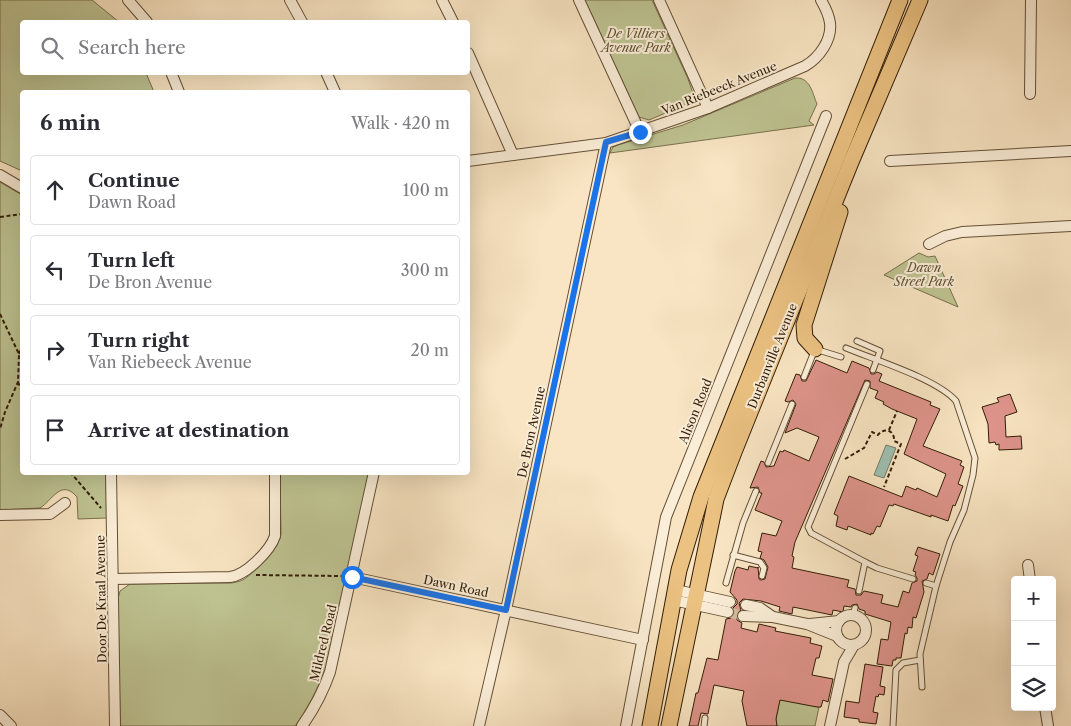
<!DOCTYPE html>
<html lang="en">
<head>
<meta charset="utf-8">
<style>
	body { margin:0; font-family:"Libre Caslon Text",serif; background:#f7f7f7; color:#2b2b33 }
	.controls { position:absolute; right:15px; bottom:15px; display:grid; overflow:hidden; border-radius:5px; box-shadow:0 5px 20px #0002 }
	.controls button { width:45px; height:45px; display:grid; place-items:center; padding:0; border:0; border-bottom:1px solid #e1e1e2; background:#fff; color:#2b2b33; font:25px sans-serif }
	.stop { position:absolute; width:15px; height:15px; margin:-11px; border:4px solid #1a73e8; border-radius:50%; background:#fff }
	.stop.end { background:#1a73e8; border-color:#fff; box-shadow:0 1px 5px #0008 }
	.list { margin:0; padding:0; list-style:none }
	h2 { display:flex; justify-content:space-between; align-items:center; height:65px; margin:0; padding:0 20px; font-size:21px }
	h2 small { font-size:16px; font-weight:400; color:#7c7c81 }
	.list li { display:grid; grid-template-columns:32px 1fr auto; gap:15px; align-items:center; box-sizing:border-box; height:70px; margin:0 10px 10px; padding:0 10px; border:1px solid #e1e1e2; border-radius:5px }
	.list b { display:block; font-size:19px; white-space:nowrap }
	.list p { margin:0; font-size:16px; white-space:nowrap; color:#7c7c81 }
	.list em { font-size:16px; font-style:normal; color:#7c7c81 }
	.icon { flex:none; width:28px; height:28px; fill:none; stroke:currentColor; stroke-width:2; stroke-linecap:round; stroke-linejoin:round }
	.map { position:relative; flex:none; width:1071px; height:726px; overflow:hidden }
	.search { position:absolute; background:#fff; box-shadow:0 5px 20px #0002; left:20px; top:20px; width:450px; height:55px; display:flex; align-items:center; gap:12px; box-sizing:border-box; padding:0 18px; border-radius:5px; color:#7c7c81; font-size:19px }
	.panel { position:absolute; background:#fff; box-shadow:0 5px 20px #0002; left:20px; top:90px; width:450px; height:385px; border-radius:5px }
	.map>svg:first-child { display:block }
</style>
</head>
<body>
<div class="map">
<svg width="1071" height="726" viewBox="0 0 1071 726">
	<rect width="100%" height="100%" fill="#f9e5c3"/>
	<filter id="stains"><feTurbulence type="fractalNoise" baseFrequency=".004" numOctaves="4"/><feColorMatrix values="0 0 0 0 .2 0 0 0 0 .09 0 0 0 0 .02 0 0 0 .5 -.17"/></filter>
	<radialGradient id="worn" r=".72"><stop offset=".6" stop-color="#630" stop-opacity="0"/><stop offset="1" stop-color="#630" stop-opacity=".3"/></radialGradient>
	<g fill="#bfc493" stroke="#78704c">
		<path d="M0 0H92L119 22H22V72L146 73 154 92H22V171L0 161Z"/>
		<path d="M585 0H652L688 79 694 96 692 102 649 120 639 117Z"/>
		<path d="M795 78C810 77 812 92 817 104L809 121 814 125 610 153 613 147 618 145 683 125Z"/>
		<path d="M0 182 22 195V472L106 473 107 518 78 519 77 497C61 478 52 501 40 508L0 510Z"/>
		<path d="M919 253 928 257 935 256 958 307 884 275Z"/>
		<path d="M280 473H369L326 667C318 688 308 708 295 726H120L118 599 120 591 130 584 232 583C237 582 243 581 247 577 257 570 280 546 281 534Z"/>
		<path d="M780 699 819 707 815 726H777L776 719Z"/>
	</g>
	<path fill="#9ebfb1" stroke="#737e6d" d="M886 445 896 448 884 478 874 475Z"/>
	<g fill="#de948b" stroke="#321d06">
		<path d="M816 360 847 373 852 361 869 368 871 374H874L877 372 882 374 879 381 931 402 930 405 940 409 923 446 962 461 960 465 964 467 958 484 963 486 955 506 953 505 948 521 931 515V517L894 504 893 506 889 505 880 527 877 526 873 534 871 533V535L848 526 847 530 836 526 838 516 834 514 849 476 902 497 906 486 916 490 917 488 937 497 946 474 904 454 917 419 892 409 883 404 884 402 875 398 878 391 870 388V381L865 380 795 542 792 556 794 557 792 568 849 580 847 587 855 589 856 595H861L864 591 883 595 881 603 898 607 903 591 909 593 912 583 917 581V578L915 575 916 572 913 571 918 556 915 555 918 547 940 554 933 575 929 573 927 579 922 581 924 592 916 618 913 617 912 628 908 627 907 634 905 633 901 658H896V660H893L892 666 877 664 881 639 888 640 891 622 865 614V611L859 609 857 604 852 605 851 607 844 606 843 612 833 610 832 615 793 607 792 614 779 611 780 607 761 601 743 599 739 603 741 610 736 615 737 620 742 623 741 628 757 632 759 624 776 628 775 631 811 638 810 643 822 646 819 658H816L812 675 833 679 828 702 823 700 821 707H817L780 700 776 719 777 726H747L742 701 744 691 714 685 708 714 701 713 698 726H689L696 693H698L707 658 718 660 726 619 731 618 735 614 733 608 737 604V600L730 592 735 571 737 567 748 570 749 566 758 568V567L759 579 761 580 765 579 768 567 764 560 760 558 762 552 758 551 762 533 776 536 782 521 755 510 762 493H760L758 487 750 488 761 461 764 462 766 467 774 466 780 451 783 452 784 450 809 461 819 437 797 428 785 433 796 404 793 400 788 402 785 401 796 374 800 375 802 381H806Z"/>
		<path d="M1010 394 1017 412 1005 416 1006 437 1021 436 1022 449 999 450V444L996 445 995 442 989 443 988 424 982 407 999 402 997 398Z"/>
		<path d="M865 664 883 667 880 686 885 687 884 695 879 694 878 697 876 696 873 712 878 713 876 724 859 722V719L844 717 846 701 859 703Z"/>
	</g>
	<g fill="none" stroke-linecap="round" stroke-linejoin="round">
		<path stroke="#d1bd9d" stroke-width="10" stroke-dasharray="10 5" stroke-linecap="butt" d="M728 612 743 616"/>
		<g stroke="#644f35" stroke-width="7">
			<g id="service">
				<path d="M857 341 880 351 873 370"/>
				<path d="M846 348C875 360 937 379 956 401L975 458 973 475 964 510 950 542 936 586 920 654 922 687"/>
				<path d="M804 377 815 349 841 357"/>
				<path d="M768 463 792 404"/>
				<path d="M733 555 760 562 764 568 762 576"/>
				<path d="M865 562 877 568 913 579"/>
				<path d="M726 583 743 523 756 491"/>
				<path d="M926 583 936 586"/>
				<path d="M859 591 865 562 811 533 808 527 867 384"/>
				<path d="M853 615 855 608"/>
				<path d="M704 726 705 718"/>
				<path d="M893 726 896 670 903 663 920 660"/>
			</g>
		</g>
		<g stroke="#644f35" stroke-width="12">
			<g id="minor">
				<path d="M128 0 147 22"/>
				<path d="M290 0 302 22"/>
				<path d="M442 0 453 22"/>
				<path d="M579 0 640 132"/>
				<path d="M659 0 708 108"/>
				<path d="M468 53 513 155"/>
				<path d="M171 72 179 92"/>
				<path d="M326 72 335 92"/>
				<path d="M1030 94 1031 0"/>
				<path d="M468 161 606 143 708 108 805 66C819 58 832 40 830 23 829 15 825 7 821 0"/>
				<path d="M890 161 1071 151"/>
				<path d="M0 175 22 188"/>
				<path d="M929 244 945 236 962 232 1071 226"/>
				<path d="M111 472 115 726"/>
				<path d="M0 515 50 514 65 503"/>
				<path d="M1028 565 1030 580"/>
				<path d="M352 577 643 640"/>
				<path d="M113 579 230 577C246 575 270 551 275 536V472"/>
				<path d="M676 590 730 602"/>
				<path d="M673 600 728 612"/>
				<path d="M746 605 760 608 773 617"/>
				<circle cx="851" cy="630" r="15"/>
				<path d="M743 616 773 617 807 624 837 636"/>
				<path d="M810 624 839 621"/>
				<path d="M1045 707 1048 726"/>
				<path d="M0 715 11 726"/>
				<path d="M302 726C314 709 323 692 330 672L374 472"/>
				<path d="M479 726 506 610 606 143"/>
				<path d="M626 726 666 517 826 116"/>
				<path d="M830 726 844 662 854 645"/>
			</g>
		</g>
		<g stroke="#321d06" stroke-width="17">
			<g id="primary">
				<path d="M815 349 805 338 804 325 840 212"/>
				<path d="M650 726 679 570 701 497 900 0"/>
				<path d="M669 726 713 514 716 499 734 452 851 162 920 0"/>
			</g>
		</g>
		<g stroke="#321d06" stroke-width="2" stroke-dasharray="4 2.5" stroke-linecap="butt">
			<path d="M0 217 22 214"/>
			<path d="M0 314 19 354 18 382 5 412 0 429"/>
			<path d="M19 354 22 347"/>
			<path d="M18 382 22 392"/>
			<path d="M889 430 897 411"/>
			<path d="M845 459 864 448 872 432 878 435C884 427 895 430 894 441L901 444 884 487"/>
			<path d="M70 472 101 508"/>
			<path d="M256 575 342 576"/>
		</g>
		<use href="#service" stroke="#fbeed8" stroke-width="5"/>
		<use href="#minor" stroke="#fbeed8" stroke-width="10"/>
		<use href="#primary" stroke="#ecc282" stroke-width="15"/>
	</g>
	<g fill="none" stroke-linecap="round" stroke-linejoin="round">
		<path stroke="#1a73e8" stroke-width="6" d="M352 577 506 610 606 142 640 132"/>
	</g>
	<g text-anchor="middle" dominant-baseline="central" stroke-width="4" stroke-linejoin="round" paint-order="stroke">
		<g font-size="12" font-style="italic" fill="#5c4f30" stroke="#fbeed8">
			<text x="636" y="33">De Villiers<tspan x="636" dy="14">Avenue Park</tspan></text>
			<text x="924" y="267">Dawn<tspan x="924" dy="14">Street Park</tspan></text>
		</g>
		<g font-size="12" fill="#321d06" stroke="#fbeed8">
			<text transform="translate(719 88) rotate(-22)">Van Riebeeck Avenue</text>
			<text transform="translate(772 356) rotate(-68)">Durbanville Avenue</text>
			<text transform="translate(695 411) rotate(-68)">Alison Road</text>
			<text transform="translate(531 432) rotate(-78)">De Bron Avenue</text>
			<text transform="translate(456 586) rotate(12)">Dawn Road</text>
			<text transform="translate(101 599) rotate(-91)">Door De Kraal Avenue</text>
			<text transform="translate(323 643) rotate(-76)">Mildred Road</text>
		</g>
	</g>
	<rect width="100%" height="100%" filter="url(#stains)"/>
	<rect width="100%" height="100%" fill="url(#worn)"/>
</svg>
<div class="controls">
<button>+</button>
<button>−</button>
<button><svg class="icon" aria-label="layers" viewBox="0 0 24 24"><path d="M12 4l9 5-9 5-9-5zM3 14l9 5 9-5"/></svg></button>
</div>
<div class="stop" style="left:352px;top:577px"></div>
<div class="stop end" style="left:640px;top:132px"></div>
<div class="search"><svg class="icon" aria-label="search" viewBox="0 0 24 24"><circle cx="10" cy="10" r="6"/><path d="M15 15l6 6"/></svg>Search here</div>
<section class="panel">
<h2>6 min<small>Walk · 420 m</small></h2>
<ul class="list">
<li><svg class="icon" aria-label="ahead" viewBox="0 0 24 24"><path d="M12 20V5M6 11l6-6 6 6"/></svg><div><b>Continue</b><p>Dawn Road</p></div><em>100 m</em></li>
<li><svg class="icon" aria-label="left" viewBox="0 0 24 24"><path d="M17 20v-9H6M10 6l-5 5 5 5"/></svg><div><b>Turn left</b><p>De Bron Avenue</p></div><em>300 m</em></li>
<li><svg class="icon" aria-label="right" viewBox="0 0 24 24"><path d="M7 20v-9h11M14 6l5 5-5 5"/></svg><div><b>Turn right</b><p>Van Riebeeck Avenue</p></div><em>20 m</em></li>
<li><svg class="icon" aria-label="arrive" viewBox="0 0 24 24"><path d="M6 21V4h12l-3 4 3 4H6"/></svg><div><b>Arrive at destination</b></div></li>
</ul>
</section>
</div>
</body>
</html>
